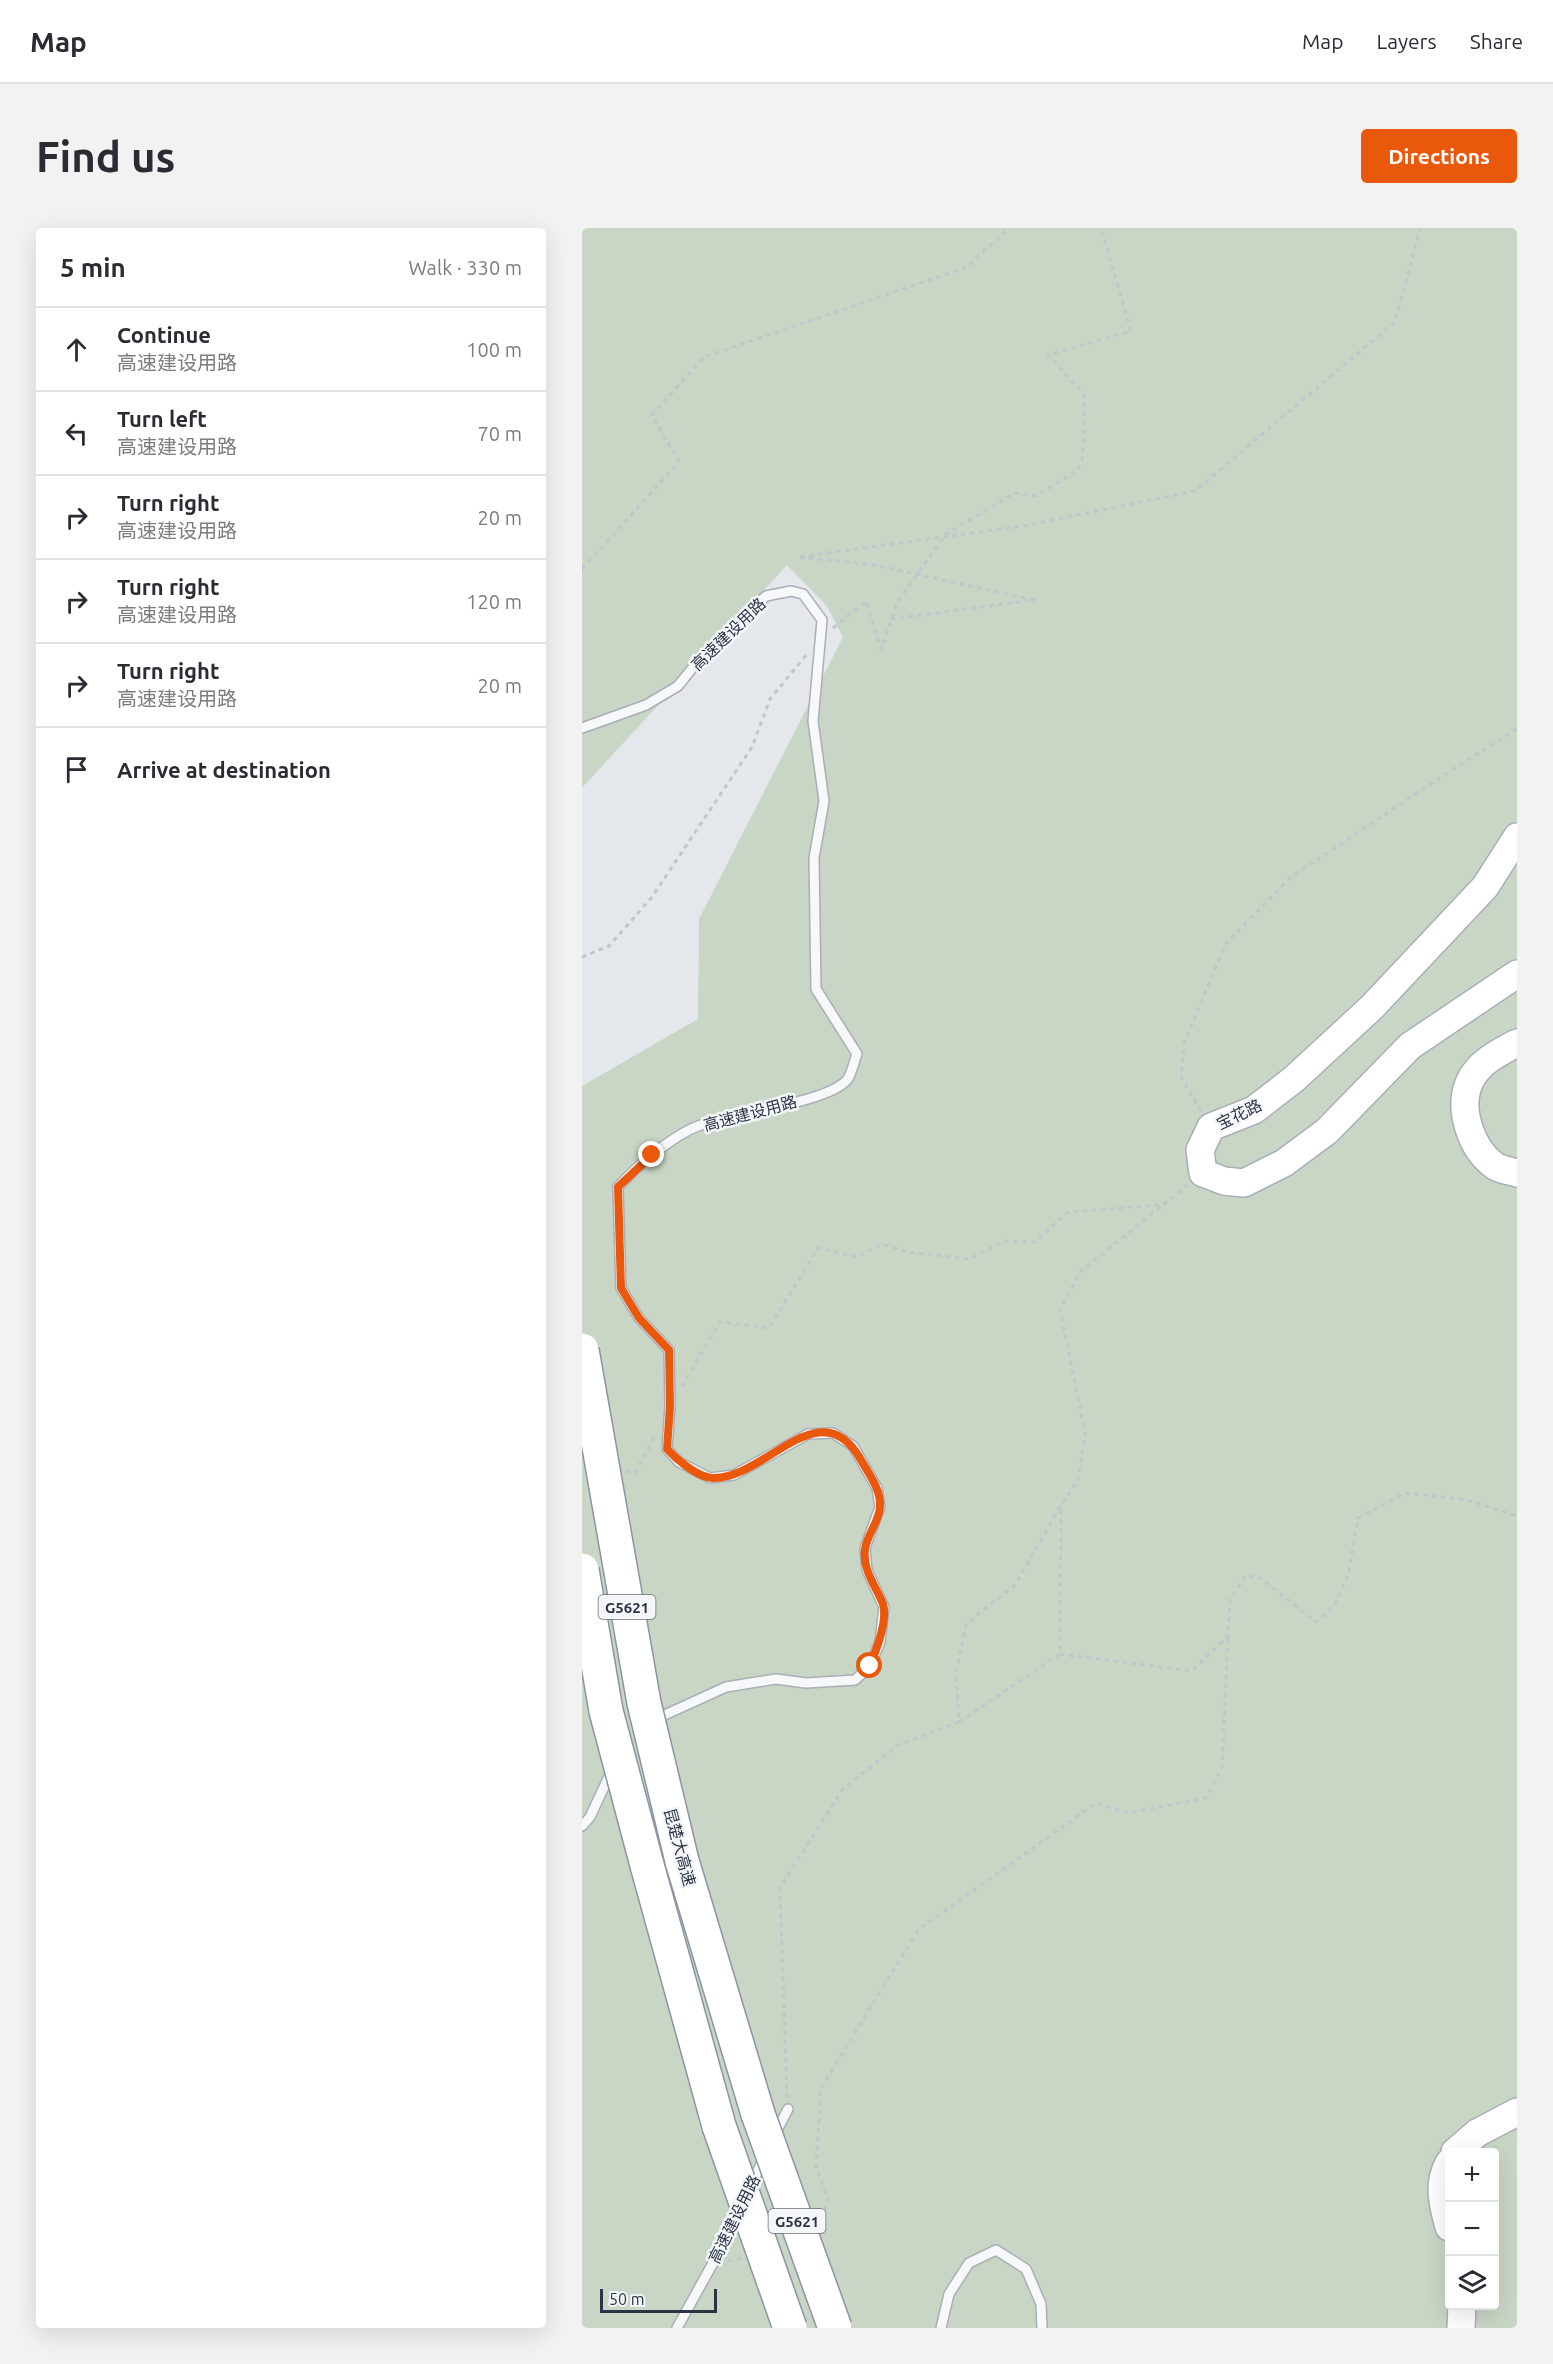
<!DOCTYPE html>
<html lang="en">
<head>
<meta charset="utf-8">
<style>
	body { margin:0; font-family:Ubuntu,"Noto Sans SC",sans-serif; background:#f2f2f3; color:#2b2b33 }
	.controls { position:absolute; right:18px; bottom:18px; display:grid; overflow:hidden; border-radius:6px; box-shadow:0 6px 24px #0002 }
	.controls button { width:54px; height:54px; display:grid; place-items:center; padding:0; border:0; border-bottom:2px solid #e1e1e2; background:#fff; color:#2b2b33; font:30px sans-serif }
	.scale { position:absolute; left:18px; bottom:15px; width:117px; box-sizing:border-box; padding-left:6px; border:3px solid #2b3445; border-top:0; font-size:16px; line-height:21px; white-space:nowrap; color:#2b3445; -webkit-text-stroke:4px #f4f6f9; paint-order:stroke }
	.stop { position:absolute; width:18px; height:18px; margin:-14px; border:4px solid #ea580c; border-radius:50%; background:#fff }
	.stop.end { background:#ea580c; border-color:#fff; box-shadow:0 2px 6px #0008 }
	.list { margin:0; padding:0; list-style:none }
	h2 { display:flex; justify-content:space-between; align-items:center; height:78px; margin:0; padding:0 24px; font-size:26px }
	h2 small { font-size:20px; font-weight:400; color:#7c7c81 }
	.list li { display:grid; grid-template-columns:39px 1fr auto; gap:18px; align-items:center; box-sizing:border-box; height:84px; padding:0 24px; border-top:2px solid #e1e1e2 }
	.list b { display:block; font-size:22px; white-space:nowrap }
	.list p { margin:0; font-size:20px; white-space:nowrap; color:#7c7c81 }
	.list em { font-size:20px; font-style:normal; color:#7c7c81 }
	.icon { flex:none; width:33px; height:33px; fill:none; stroke:currentColor; stroke-width:2; stroke-linecap:round; stroke-linejoin:round }
	.map { position:relative; flex:none; width:935px; height:2100px; overflow:hidden; border-radius:6px }
	header { display:flex; align-items:center; gap:36px; box-sizing:border-box; height:84px; padding:0 30px; background:#fff; border-bottom:2px solid #e1e1e2 }
	header strong { font-size:28px }
	nav { display:flex; gap:33px; margin-inline-start:auto; font-size:21px }
	.intro { display:flex; align-items:center; justify-content:space-between; box-sizing:border-box; height:144px; padding:0 36px }
	h1 { margin:0; font-size:42px }
	.button { padding:15px 27px; border-radius:6px; background:#ea580c; color:#fff; font-size:21px; font-weight:700 }
	main { display:flex; gap:36px; padding:0 36px }
	aside { flex:1; background:#fff; border-radius:6px; box-shadow:0 6px 24px #0002 }
	.map>svg:first-child { display:block }
</style>
</head>
<body>
<header>
<strong>Map</strong>
<nav><a>Map</a><a>Layers</a><a>Share</a></nav>
</header>
<div class="intro"><h1>Find us</h1><a class="button">Directions</a></div>
<main>
<aside>
<h2>5 min<small>Walk · 330 m</small></h2>
<ul class="list">
<li><svg class="icon" aria-label="ahead" viewBox="0 0 24 24"><path d="M12 20V5M6 11l6-6 6 6"/></svg><div><b>Continue</b><p>高速建设用路</p></div><em>100 m</em></li>
<li><svg class="icon" aria-label="left" viewBox="0 0 24 24"><path d="M17 20v-9H6M10 6l-5 5 5 5"/></svg><div><b>Turn left</b><p>高速建设用路</p></div><em>70 m</em></li>
<li><svg class="icon" aria-label="right" viewBox="0 0 24 24"><path d="M7 20v-9h11M14 6l5 5-5 5"/></svg><div><b>Turn right</b><p>高速建设用路</p></div><em>20 m</em></li>
<li><svg class="icon" aria-label="right" viewBox="0 0 24 24"><path d="M7 20v-9h11M14 6l5 5-5 5"/></svg><div><b>Turn right</b><p>高速建设用路</p></div><em>120 m</em></li>
<li><svg class="icon" aria-label="right" viewBox="0 0 24 24"><path d="M7 20v-9h11M14 6l5 5-5 5"/></svg><div><b>Turn right</b><p>高速建设用路</p></div><em>20 m</em></li>
<li><svg class="icon" aria-label="arrive" viewBox="0 0 24 24"><path d="M6 21V4h12l-3 4 3 4H6"/></svg><div><b>Arrive at destination</b></div></li>
</ul>
</aside>
<div class="map">
<svg width="935" height="2100" viewBox="0 0 935 2100">
	<rect width="100%" height="100%" fill="#e4e7ec"/>
	<path fill="#c9d6c5" fill-rule="evenodd" d="M0 0H935V2100H0V858L116 791 117 691 261 409 245 378 205 337 0 560ZM867 1924H912V2078H867Z"/>
	<g fill="none" stroke-linecap="round" stroke-linejoin="round">
		<g stroke="#a9aeb7" stroke-width="12">
			<g id="lane">
				<path d="M0 500 64 477 96 458 120 428 184 368 209 363 221 366 240 392 231 493 242 573 232 630 234 761 275 826C272 833 270 846 265 852 243 876 150 884 116 898 90 908 55 938 36 959L39 1060 57 1090 87 1122 88 1178 85 1221 97 1234 128 1250 152 1247 226 1206 251 1205 271 1218 295 1260 298 1279 283 1320 285 1342 302 1379 298 1414 288 1438 273 1452 224 1455 194 1451 144 1459 76 1490 72 1494"/>
				<path d="M0 1598 8 1589 30 1542"/>
				<path d="M192 1908 206 1881"/>
				<path d="M168 1960 182 1929"/>
				<path d="M95 2100 131 2035 158 1980"/>
				<path d="M359 2100 367 2066 387 2035 414 2022 444 2041 459 2076 460 2100"/>
			</g>
		</g>
		<g stroke="#a9aeb7" stroke-width="30">
			<g id="secondary">
				<path d="M935 609 903 659 790 779 712 851 672 882 629 899 618 922 621 945 642 953 662 955 702 935 745 903 828 818 935 746"/>
				<path d="M935 815C918 824 897 834 888 853 875 880 889 921 913 938 919 942 928 943 935 945"/>
				<path d="M873 1924 895 1905 935 1884"/>
				<path d="M867 1935C855 1956 861 1977 867 1999"/>
				<path d="M879 2100 880 2078"/>
			</g>
		</g>
		<g stroke="#8b94a3" stroke-width="36">
			<g id="highway">
				<path d="M100 1633 176 1886"/>
				<path d="M65 1637 137 1898"/>
			</g>
		</g>
		<g stroke="#c2c5cb" stroke-width="3" stroke-dasharray="4.5 4.5" stroke-linecap="butt">
			<path d="M0 341 97 234 70 187 122 129 385 39 427 0"/>
			<path d="M309 391 452 372 293 337 216 329 441 298 613 263 813 94 838 0"/>
			<path d="M251 400 284 373 299 421 316 373 364 306 433 265 454 268 496 242 501 228 502 166 466 127 549 103 519 0"/>
			<path d="M0 729 27 718 70 669 170 519 188 471 225 426"/>
			<path d="M619 883 599 849 602 815 644 715 709 649 865 545 935 501"/>
			<path d="M100 1158 138 1094 187 1100 236 1020 275 1029 300 1016 326 1024 387 1031 423 1013 453 1014 486 984 578 977"/>
			<path d="M44 1243 53 1245 74 1206"/>
			<path d="M478 1426 610 1443 646 1408 648 1372 664 1347 680 1351 734 1394 752 1378 766 1348 776 1290 823 1265 885 1272 935 1288"/>
			<path d="M377 1494 478 1426 479 1279"/>
			<path d="M205 1870 198 1660 260 1562 316 1517 377 1494 374 1445 384 1396 433 1357 479 1277 496 1253 503 1204 478 1082 499 1043 606 957"/>
			<path d="M240 1991 246 1971 234 1939 239 1860 336 1702 514 1575 546 1585 624 1570 640 1539 646 1408"/>
			<path d="M146 2033 160 2030"/>
		</g>
		<use href="#lane" stroke="#f7f8fa" stroke-width="9"/>
		<use href="#secondary" stroke="#fff" stroke-width="27"/>
		<use href="#highway" stroke="#fff" stroke-width="33"/>
		<g stroke="#8b94a3" stroke-width="36" stroke-linecap="butt">
			<g id="highway-bridge">
				<path d="M0 1122 62 1475 100 1633"/>
				<path d="M0 1342 24 1483 65 1637"/>
				<path d="M176 1886 253 2100"/>
				<path d="M137 1898 208 2100"/>
			</g>
		</g>
		<use href="#highway-bridge" stroke="#fff" stroke-width="33"/>
	</g>
	<g fill="none" stroke-linecap="round" stroke-linejoin="round">
		<path stroke="#ea580c" stroke-width="8" d="M70 927 36 959 39 1060 57 1090 87 1122 88 1178 85 1221C94 1231 115 1249 130 1250 182 1253 238 1159 279 1232 287 1246 299 1262 298 1278 298 1293 285 1306 283 1321 280 1342 294 1358 301 1376 306 1393 294 1422 288 1438"/>
	</g>
	<g text-anchor="middle" dominant-baseline="central" stroke-width="5" stroke-linejoin="round" paint-order="stroke">
		<g fill="#f4f6f9" stroke="#676e7b" stroke-width="1.5">
			<rect x="16.5" y="1367" width="57" height="24" rx="4.5"/>
			<rect x="186.5" y="1981" width="57" height="24" rx="4.5"/>
		</g>
		<g font-size="15" font-weight="bold" fill="#2b3445">
			<text x="45" y="1379">G5621</text>
			<text x="215" y="1993">G5621</text>
		</g>
		<g font-size="16" fill="#2b3445" stroke="#f4f6f9">
			<text transform="translate(146 406) rotate(-44)">高速建设用路</text>
			<text transform="translate(168 885) rotate(-15)">高速建设用路</text>
			<text transform="translate(657 886) rotate(-26)">宝花路</text>
			<text transform="translate(98 1619) rotate(75)">昆楚大高速</text>
			<text transform="translate(152 1991) rotate(-64)">高速建设用路</text>
		</g>
	</g>
</svg>
<div class="controls">
<button>+</button>
<button>−</button>
<button><svg class="icon" aria-label="layers" viewBox="0 0 24 24"><path d="M12 4l9 5-9 5-9-5zM3 14l9 5 9-5"/></svg></button>
</div>
<div class="scale">50 m</div>
<div class="stop" style="left:288px;top:1438px"></div>
<div class="stop end" style="left:70px;top:927px"></div>
</div>
</main>
</body>
</html>
